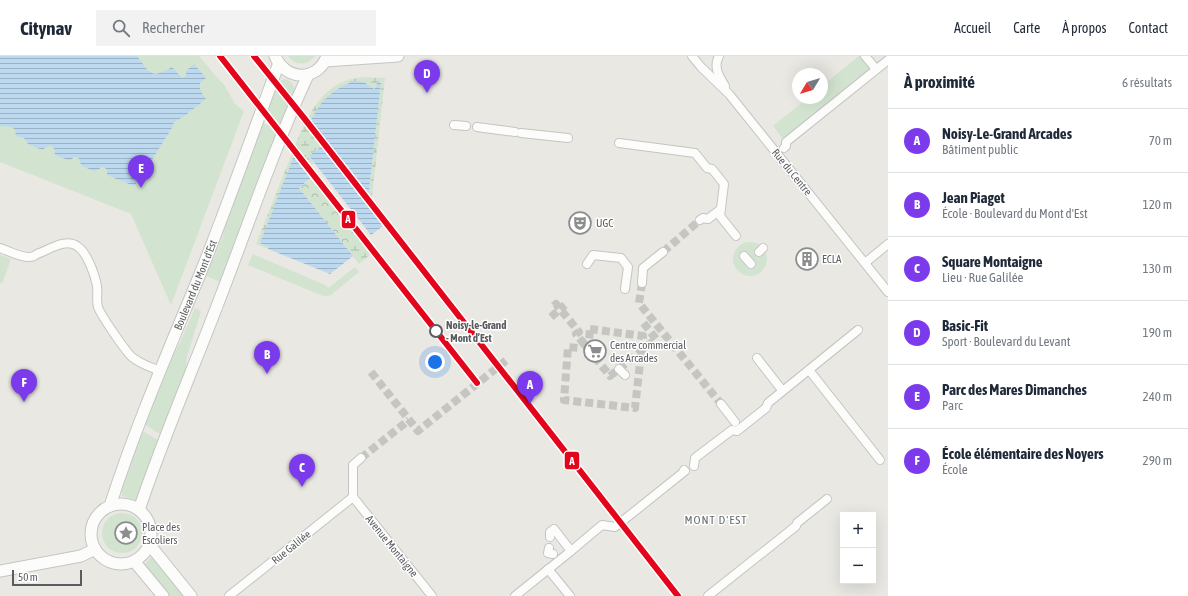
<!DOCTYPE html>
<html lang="fr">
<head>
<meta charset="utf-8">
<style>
	body { margin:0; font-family:"Asap Condensed",sans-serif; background:#f2f2f3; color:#1f2937 }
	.controls { position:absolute; right:12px; bottom:12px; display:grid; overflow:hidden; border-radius:0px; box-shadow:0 4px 16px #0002 }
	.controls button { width:36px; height:36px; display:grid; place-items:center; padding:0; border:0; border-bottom:1px solid #e0e1e3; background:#fff; color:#1f2937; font:20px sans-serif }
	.compass { position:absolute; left:792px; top:12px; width:36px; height:36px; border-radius:50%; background:#fff; box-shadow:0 4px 16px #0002; rotate:232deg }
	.scale { position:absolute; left:12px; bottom:10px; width:70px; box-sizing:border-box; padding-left:4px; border:2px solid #5a5d60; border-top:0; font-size:11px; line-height:14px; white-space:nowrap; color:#5a5d60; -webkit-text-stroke:3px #fff; paint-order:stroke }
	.you { position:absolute; left:435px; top:306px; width:14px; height:14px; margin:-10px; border:3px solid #fff; border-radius:50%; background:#1a73e8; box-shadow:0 0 0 6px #1a73e833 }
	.badge { display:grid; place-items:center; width:26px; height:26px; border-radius:50%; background:#7c3aed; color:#fff; font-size:13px; font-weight:700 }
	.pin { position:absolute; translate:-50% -33px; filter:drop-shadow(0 1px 2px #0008) }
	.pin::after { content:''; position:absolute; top:21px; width:14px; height:12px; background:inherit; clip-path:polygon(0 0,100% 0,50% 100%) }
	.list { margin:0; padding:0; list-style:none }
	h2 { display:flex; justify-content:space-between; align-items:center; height:52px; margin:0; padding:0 16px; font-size:17px }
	h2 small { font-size:13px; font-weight:400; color:#747a83 }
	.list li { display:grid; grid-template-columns:26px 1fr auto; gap:12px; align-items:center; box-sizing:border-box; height:64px; padding:0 16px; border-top:1px solid #e0e1e3 }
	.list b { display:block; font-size:15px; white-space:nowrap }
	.list p { margin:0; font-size:13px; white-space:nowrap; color:#747a83 }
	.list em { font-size:13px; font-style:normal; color:#747a83 }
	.icon { flex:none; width:22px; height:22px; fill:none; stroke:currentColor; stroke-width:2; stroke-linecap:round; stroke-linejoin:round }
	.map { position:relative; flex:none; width:888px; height:540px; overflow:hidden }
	header { display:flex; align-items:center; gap:24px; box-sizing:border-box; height:56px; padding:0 20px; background:#fff; border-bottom:1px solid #e0e1e3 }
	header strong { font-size:19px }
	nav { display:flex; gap:22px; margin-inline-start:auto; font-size:14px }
	.search { width:280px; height:36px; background:#f2f2f3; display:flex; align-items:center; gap:10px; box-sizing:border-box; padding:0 14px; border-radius:0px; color:#747a83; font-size:15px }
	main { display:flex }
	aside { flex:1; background:#fff }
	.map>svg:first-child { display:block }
</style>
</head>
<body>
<header>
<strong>Citynav</strong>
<div class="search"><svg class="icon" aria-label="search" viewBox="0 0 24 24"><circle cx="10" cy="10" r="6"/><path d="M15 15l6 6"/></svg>Rechercher</div>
<nav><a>Accueil</a><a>Carte</a><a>À propos</a><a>Contact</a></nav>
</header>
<main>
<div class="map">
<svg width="888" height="540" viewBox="0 0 888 540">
	<defs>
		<pattern id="forest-crowns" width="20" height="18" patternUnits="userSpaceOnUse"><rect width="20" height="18" fill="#d2e4d0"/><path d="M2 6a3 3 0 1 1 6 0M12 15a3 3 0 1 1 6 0" fill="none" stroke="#adbcac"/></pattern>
		<pattern id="wetland-marsh" width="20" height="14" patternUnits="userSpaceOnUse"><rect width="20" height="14" fill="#d2e4d0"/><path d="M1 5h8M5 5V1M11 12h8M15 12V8" fill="none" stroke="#adbcac"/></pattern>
		<pattern id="water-rules" width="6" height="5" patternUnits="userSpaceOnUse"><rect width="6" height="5" fill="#bcd9ef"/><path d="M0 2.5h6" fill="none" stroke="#9cb3c5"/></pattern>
	</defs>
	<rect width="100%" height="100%" fill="#e9e8e3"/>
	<g fill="#d2e4d0">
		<path d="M0 0H199L215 19 225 30 235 48 244 55 171 249 131 158 0 106Z"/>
		<path d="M288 0H315C307 10 295 10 288 0Z"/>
		<path d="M859 0H863L872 12 783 83 773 70 808 42H822V30Z"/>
		<path d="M285 23C291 25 294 28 295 35L282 69 265 62 275 31 279 25Z"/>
		<path d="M261 66 279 74 220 226 204 219 215 200 223 179 229 149Z"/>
		<circle cx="750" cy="203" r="17"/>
		<path d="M253 198 325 229 328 232 355 211 359 216 331 239 328 240H323L248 209Z"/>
		<path d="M0 199 11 203 2 228 0 227Z"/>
		<path d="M195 252 201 255 186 304 187 313 161 379 144 368 163 317 180 287Z"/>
		<path d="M141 374 158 384 136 444 122 440V428Z"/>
		<circle cx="122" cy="477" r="20"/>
		<path d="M151 501H153L186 540H169L148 515 145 508Z"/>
	</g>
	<path fill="url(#forest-crowns)" d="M312 122 359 181 346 191 299 132Z"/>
	<g fill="url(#wetland-marsh)">
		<path d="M364 21 385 22 372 141H370V143L369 144 368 143 381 27 377 26 376 31 374 33 364 26 355 25 320 50 311 64 322 90 309 100 314 107 311 110 295 89C310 56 323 24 364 21Z"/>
		<path d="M293 95 295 97 261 187 269 191 268 193 256 188Z"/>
		<path d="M359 181 372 197 359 208 346 191Z"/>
	</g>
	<g fill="url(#water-rules)">
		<path d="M0 0H137C150 17 151 24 172 11L182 22 186 20V17L185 16 194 8 206 22 200 27C199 34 202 38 206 43L183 61 174 66 173 70 139 125H138L134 130 109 120 107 118V114L105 112 102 111 96 115H94L82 110C79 106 81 100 74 101L70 105 55 99 54 93 52 90H48L42 94 28 88 24 82 16 80 15 74 12 71 0 70Z"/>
		<path d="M355 25 364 26 374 33 376 31 377 26 381 27 368 143 387 167 371 179 309 100 322 90 308 71C317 49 331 33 355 25Z"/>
		<path d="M295 97 313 120 299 132 353 200 330 218 268 193 269 191 260 187Z"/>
	</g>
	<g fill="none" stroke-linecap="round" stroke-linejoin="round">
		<g stroke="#c5c5c2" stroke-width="8" stroke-dasharray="8 4" stroke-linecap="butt">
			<path d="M663 196 700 164"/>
			<path d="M642 227 639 247 721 348"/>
			<path d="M554 250 556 248 579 276 576 278 610 320 656 283 642 265"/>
			<path d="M551 261 565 249"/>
			<path d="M590 273 643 280 635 352 564 344 568 291 579 292 589 284Z"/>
			<path d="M371 316 418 375 508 303"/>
			<path d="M361 402 409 364"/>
		</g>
		<g stroke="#c5c4c4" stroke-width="10">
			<g id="street">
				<path d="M692 0 701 11 729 38 888 236"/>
				<path d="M719 0C713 11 719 20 725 30"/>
				<path d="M865 0 876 13"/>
				<path d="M454 69 466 70"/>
				<path d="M477 71 515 76"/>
				<path d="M521 77 568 82"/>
				<path d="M619 87 695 97 707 112 712 113 724 128 720 160 736 180"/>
				<path d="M784 92 786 90V86L888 4"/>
				<path d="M700 164 703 162 708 163 721 153"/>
				<path d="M0 192C9 195 19 201 29 201 32 201 35 200 37 198 49 194 65 182 77 190 87 196 95 219 97 230 98 237 96 244 98 251 100 258 126 296 132 301 140 308 151 311 160 315"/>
				<path d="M759 196 763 192"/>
				<path d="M744 200 751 208"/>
				<path d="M865 207 888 188"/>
				<path d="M587 208 593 199 621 202 628 211 625 233"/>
				<path d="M642 227 643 212 663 196"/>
				<path d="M757 302 782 334"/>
				<path d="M619 313 625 319"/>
				<path d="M809 314 880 404"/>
				<path d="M721 348 735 366"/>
				<path d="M694 410 695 402 732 374 737 375 766 352 768 347 858 274"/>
				<path d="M353 441 432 540"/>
				<path d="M353 441V409L361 402"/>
				<path d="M550 481V476L554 473 571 495 602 469 615 471 685 415 684 414"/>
				<path d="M549 492 548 497 553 498"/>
				<path d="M548 513 570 540"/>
				<path d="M229 540 353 441"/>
				<path d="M515 540 571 495"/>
				<path d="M708 540 796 470 797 467 827 443"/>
			</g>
		</g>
		<g stroke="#c5c5c5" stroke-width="13">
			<g id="secondary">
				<path d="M275 0C285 25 318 26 327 0"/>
				<path d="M325 5 398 0"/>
				<circle cx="121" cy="478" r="30"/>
				<path id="s1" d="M110 450C135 372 167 298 198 223 227 152 252 79 279 7"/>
				<path d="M139 454C162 385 191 318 217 250 247 173 273 94 308 19"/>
				<path d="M149 488 191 540"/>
				<path d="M134 505 163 540"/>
				<path d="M0 515 81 500 95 493"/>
			</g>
		</g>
		<use href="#street" stroke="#fcfcfb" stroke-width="8"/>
		<use href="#secondary" stroke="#fcfcfb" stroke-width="11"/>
		<g stroke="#fff" stroke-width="9">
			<g id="rail-1">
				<path d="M220 0 477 327"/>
				<path d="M254 0 304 62 678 540"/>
			</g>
		</g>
		<use href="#rail-1" stroke="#e3051c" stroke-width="6"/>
	</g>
	<defs>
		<g id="theatre-ring" transform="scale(1.15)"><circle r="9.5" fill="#fff" stroke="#8c8e8e" stroke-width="1.5"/><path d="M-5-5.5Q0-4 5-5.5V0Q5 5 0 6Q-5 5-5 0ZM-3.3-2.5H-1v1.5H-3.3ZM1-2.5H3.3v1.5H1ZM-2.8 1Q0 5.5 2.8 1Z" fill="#8c8e8e"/></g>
		<g id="building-ring" transform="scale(1.15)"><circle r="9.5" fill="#fff" stroke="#8c8e8e" stroke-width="1.5"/><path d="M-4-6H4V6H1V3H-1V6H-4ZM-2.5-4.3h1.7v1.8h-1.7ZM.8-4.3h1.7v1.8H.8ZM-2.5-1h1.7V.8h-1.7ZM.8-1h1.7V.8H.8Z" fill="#8c8e8e"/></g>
		<g id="supermarket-ring" transform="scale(1.15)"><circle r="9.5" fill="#fff" stroke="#8c8e8e" stroke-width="1.5"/><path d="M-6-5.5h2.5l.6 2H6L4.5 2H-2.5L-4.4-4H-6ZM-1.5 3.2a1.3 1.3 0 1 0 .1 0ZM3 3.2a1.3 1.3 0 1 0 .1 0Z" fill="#8c8e8e"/></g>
		<g id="sight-ring" transform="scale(1.15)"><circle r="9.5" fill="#fff" stroke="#8c8e8e" stroke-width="1.5"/><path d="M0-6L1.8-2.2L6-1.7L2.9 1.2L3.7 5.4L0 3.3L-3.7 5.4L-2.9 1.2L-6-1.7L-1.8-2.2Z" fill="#8c8e8e"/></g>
	</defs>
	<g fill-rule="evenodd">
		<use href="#theatre-ring" x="580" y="167"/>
		<use href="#building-ring" x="807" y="203"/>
		<use href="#supermarket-ring" x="595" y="295"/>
		<use href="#sight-ring" x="126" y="477"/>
	</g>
	<circle fill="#fff" stroke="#5a5d60" stroke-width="2" cx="436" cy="275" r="6"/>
	<g text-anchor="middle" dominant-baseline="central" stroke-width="3" stroke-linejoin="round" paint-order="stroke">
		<g font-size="11" fill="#5a5d60" stroke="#fff">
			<text transform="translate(792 116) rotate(51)">Rue du Centre</text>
			<text stroke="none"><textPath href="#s1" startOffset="237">Boulevard du Mont d'Est</textPath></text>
			<text transform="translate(392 490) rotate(51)">Avenue Montaigne</text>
			<text transform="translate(291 491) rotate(-39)">Rue Galilée</text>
		</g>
		<g font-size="11" fill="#5a5d60" stroke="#fff" text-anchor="start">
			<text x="596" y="167">UGC</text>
			<text x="822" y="203">ECLA</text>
			<text x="610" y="289">Centre commercial<tspan x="610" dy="13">des Arcades</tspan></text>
			<text x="142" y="471">Place des<tspan x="142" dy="13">Escoliers</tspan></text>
		</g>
		<g font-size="11" font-weight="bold" fill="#5a5d60" stroke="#fff" text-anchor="start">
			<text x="446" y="269">Noisy-le-Grand<tspan x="446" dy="13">- Mont d’Est</tspan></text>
		</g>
		<g font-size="12" letter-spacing="1" fill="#6b6f72" stroke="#fff">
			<text x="716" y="464">MONT D'EST</text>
		</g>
	</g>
	<g stroke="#fff" stroke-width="1.5">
		<rect x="341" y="154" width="15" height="19" rx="4" fill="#e3051c"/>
		<rect x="564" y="395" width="16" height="19" rx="4" fill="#e3051c"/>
	</g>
	<g font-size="11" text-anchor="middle" font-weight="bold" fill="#fff">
		<text x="348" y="167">A</text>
		<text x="572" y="409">A</text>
	</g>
</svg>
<div class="controls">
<button>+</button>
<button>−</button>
</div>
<svg class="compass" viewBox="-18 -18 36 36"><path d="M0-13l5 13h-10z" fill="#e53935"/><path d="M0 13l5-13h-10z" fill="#747a83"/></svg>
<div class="scale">50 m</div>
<div class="you"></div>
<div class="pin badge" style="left:530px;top:348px">A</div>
<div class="pin badge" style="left:267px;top:318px">B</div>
<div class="pin badge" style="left:302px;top:431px">C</div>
<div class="pin badge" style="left:427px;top:37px">D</div>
<div class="pin badge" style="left:141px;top:132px">E</div>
<div class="pin badge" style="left:24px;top:346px">F</div>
</div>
<aside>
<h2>À proximité<small>6 résultats</small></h2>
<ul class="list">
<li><span class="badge">A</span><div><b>Noisy-Le-Grand Arcades</b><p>Bâtiment public</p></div><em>70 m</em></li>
<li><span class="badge">B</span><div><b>Jean Piaget</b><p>École · Boulevard du Mont d'Est</p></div><em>120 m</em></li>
<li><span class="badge">C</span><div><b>Square Montaigne</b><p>Lieu · Rue Galilée</p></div><em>130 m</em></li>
<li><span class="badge">D</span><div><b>Basic-Fit</b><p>Sport · Boulevard du Levant</p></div><em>190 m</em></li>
<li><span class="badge">E</span><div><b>Parc des Mares Dimanches</b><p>Parc</p></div><em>240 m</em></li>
<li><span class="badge">F</span><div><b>École élémentaire des Noyers</b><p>École</p></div><em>290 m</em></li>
</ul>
</aside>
</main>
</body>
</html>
